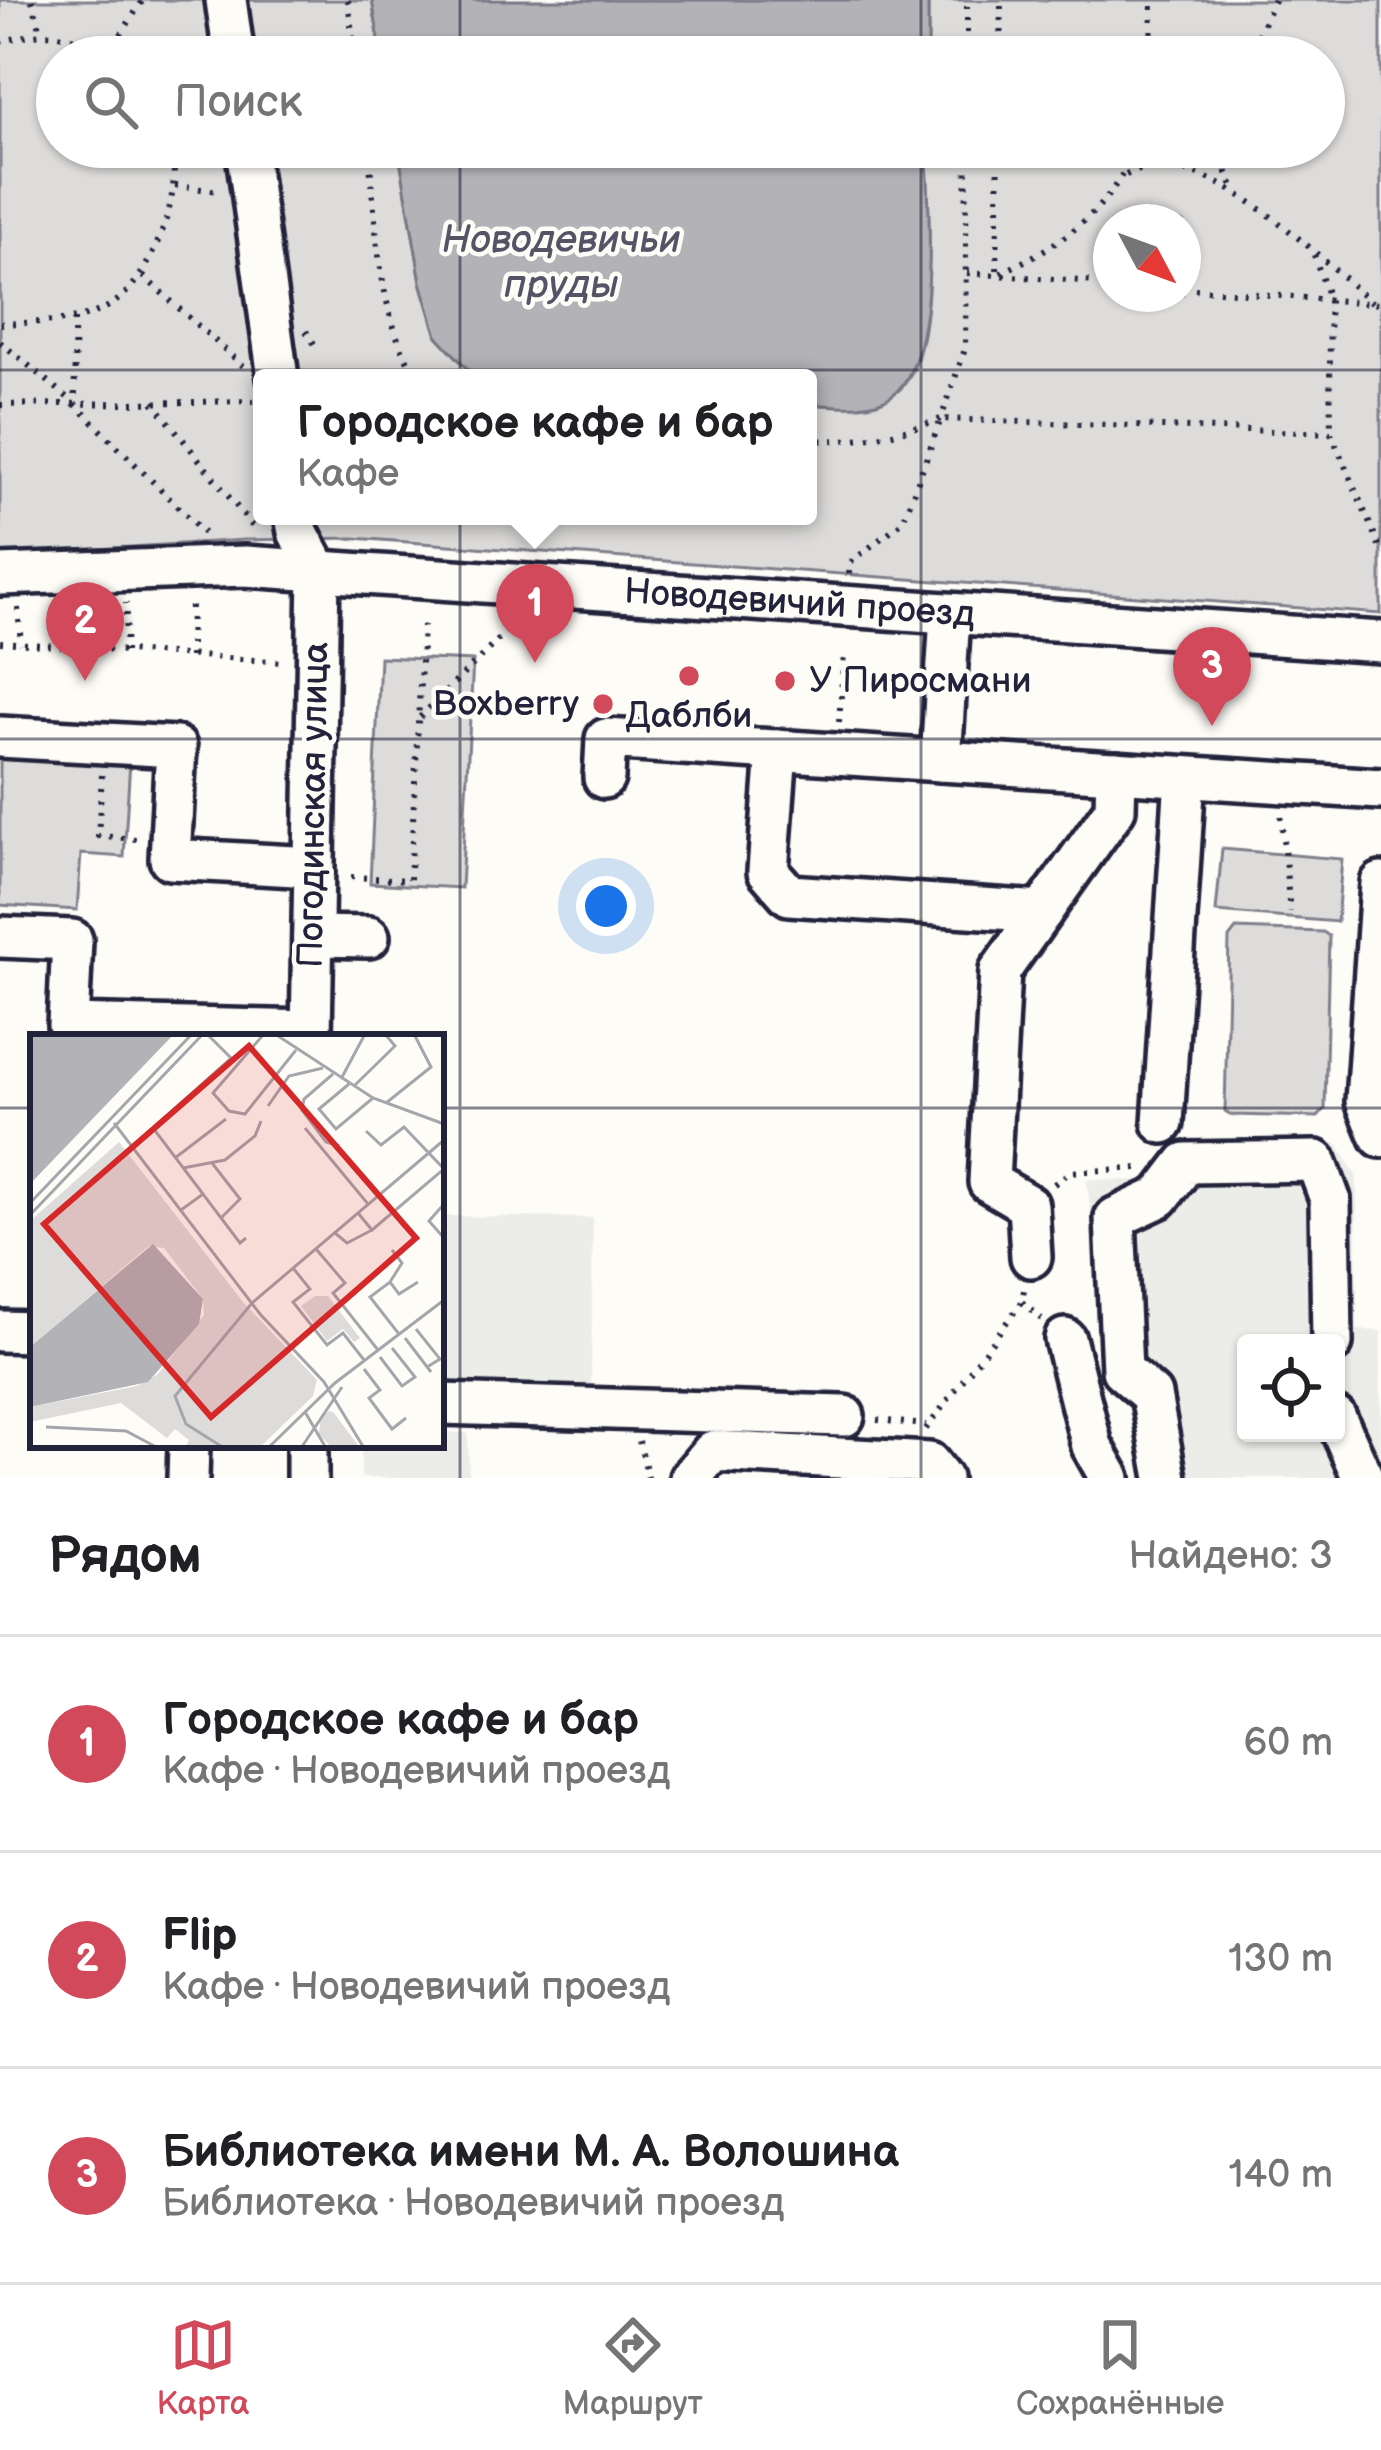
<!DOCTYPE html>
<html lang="ru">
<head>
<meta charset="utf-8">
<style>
	body { margin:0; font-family:"Balsamiq Sans",sans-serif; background:#f2f2f2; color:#202124 }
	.controls { position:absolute; right:36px; bottom:36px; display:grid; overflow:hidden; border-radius:12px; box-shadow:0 3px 9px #0004 }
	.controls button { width:108px; height:108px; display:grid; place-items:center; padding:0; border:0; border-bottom:3px solid #e0e0e0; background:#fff; color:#202124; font:60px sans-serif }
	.compass { position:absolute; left:1093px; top:204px; width:108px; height:108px; border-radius:50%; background:#fff; box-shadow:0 3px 9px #0004; rotate:131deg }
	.you { position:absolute; left:606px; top:906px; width:42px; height:42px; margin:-30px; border:9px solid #fff; border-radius:50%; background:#1a73e8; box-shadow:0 0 0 18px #1a73e833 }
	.badge { display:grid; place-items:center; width:78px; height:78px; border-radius:50%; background:#d1495b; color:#fff; font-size:39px; font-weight:700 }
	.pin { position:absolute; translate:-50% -99px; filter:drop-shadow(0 3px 6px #0008) }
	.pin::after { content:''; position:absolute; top:63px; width:42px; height:36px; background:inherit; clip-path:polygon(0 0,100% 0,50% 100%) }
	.popup { position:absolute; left:253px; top:369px; width:564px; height:156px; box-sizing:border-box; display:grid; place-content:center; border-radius:12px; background:#fff; filter:drop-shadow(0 3px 9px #0005); font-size:39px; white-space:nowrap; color:#757577 }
	.popup b { font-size:45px; color:#202124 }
	.popup::after { content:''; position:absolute; left:50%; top:100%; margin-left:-24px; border:24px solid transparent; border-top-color:#fff }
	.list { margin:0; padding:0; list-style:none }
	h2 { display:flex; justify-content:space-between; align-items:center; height:156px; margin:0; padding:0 48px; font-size:51px }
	h2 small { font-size:39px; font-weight:400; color:#757577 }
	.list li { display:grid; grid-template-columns:78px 1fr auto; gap:36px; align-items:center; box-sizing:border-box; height:216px; padding:0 48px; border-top:3px solid #e0e0e0 }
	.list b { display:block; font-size:45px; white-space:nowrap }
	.list p { margin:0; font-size:39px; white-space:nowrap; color:#757577 }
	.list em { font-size:39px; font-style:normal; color:#757577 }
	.icon { flex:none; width:66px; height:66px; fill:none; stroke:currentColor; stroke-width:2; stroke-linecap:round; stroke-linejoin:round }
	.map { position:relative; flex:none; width:1381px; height:1478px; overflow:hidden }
	.search { position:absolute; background:#fff; box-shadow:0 3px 9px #0004; left:36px; right:36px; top:36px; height:132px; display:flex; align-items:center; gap:30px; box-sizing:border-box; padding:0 42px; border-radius:66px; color:#757577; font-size:45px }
	.sheet { height:804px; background:#fff }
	nav { display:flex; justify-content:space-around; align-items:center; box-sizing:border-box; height:168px; border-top:3px solid #e0e0e0; background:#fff; font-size:33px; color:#757577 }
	nav a { display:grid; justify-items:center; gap:6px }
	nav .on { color:#d1495b }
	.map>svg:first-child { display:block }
</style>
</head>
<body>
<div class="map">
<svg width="1381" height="1478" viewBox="0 0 1381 1478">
	<rect width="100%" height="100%" fill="#fdfcf7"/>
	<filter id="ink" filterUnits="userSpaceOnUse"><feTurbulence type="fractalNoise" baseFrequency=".00833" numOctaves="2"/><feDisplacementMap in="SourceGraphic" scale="24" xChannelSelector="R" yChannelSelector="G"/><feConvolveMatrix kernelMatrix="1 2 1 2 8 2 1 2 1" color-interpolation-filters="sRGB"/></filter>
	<g filter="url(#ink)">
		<g fill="#ecece9" fill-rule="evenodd">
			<path d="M1174 1143H1337L1357 1177V1330L1381 1331V1478H1151L1139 1417 1119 1396 1086 1179 1155 1181ZM1246 1343H1336V1433H1246Z"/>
			<path d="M441 1216 593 1218 591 1390 441 1383Z"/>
			<path d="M441 1432 468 1433 469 1478H361V1445H441Z"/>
		</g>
		<g fill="#dddcdb" stroke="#807f8b" stroke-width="3" fill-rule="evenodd">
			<path d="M0 0H372L382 57H57V147H398L421 281 437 336 476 378H262V516H808V404C837 406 873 410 898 391 941 357 927 201 927 147H1324V57H928V0H1381V614L354 538 244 540 0 555ZM1111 222H1183V294H1111Z"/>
			<path d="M380 657 473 661 461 888 370 883Z"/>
			<path d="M0 753 130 761 124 857 81 854 77 910 0 905Z"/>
			<path d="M1222 849 1342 859 1337 922 1216 912Z"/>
			<path d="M1236 929 1323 932 1329 936 1325 1109 1318 1117 1231 1115 1225 1111 1229 938Z"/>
		</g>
		<g fill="#b2b2b7" stroke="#787885" stroke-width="3">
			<path d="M372 0H928V57H382Z"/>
			<path d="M398 147H927C927 205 945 376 882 401 859 410 832 405 808 404V378H476L437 336 421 282Z"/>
		</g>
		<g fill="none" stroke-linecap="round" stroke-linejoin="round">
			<g stroke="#22223b" stroke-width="48">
				<g id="minor">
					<path d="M226 0 234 57"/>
					<path d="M246 147 278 378"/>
					<path d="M295 516 298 532 319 572 311 1037"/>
					<path id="s1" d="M0 575 245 566 1381 642"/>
					<path d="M0 737 176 747 170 859 313 867"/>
					<path d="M777 750 768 871 789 895 1042 912"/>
					<path d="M941 761 1381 789"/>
					<path d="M604 778 606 739 941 761 950 615"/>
					<path d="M1381 883 1366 1101 1381 1137"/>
					<path d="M313 936 369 937"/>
					<path d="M0 937 72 940 68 1025 311 1031"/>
					<path d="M1163 1123 1185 777"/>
					<path d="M1031 1257 1028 1205 989 1182 1000 971 1115 809 1116 772"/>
					<path d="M0 1331 33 1332"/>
					<path d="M1065 1339 1092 1446 1110 1478"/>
					<path d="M441 1404 844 1416"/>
					<path d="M1336 1418 1363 1478"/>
					<path d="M188 1478 189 1445"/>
					<path d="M307 1478V1445"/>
					<path d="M690 1478 713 1451 929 1463 941 1478"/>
					<path d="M1166 1478 1151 1395 1122 1370 1115 1218 1160 1197 1186 1163 1316 1161 1330 1199 1332 1343"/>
				</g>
			</g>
			<g stroke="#22223b" stroke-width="6" stroke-dasharray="3 9" stroke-linecap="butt">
				<path d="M32 0 41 31"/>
				<path d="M348 0 355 57"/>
				<path d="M0 42C48 29 67 31 111 57"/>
				<path d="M108 55 143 0"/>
				<path d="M967 57V0"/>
				<path d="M1000 57 1001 0"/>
				<path d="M1151 57 1152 0"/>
				<path d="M1248 57 1274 0"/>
				<path d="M368 147C377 219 376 318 418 378"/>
				<path d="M999 147 997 275C1062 243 1106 216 1136 147"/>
				<path d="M1226 147 1227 173 1234 188"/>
				<path d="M1126 175C1204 136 1316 256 1373 303"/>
				<path d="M175 186 219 191"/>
				<path d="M1314 255 1329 299 1331 433 1381 550"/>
				<path d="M967 273 1111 283"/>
				<path d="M143 276 243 366"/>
				<path d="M1183 288 1381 304"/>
				<path d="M74 320 75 404 204 533"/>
				<path d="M0 324C83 320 123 324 159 239 171 209 178 179 171 147"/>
				<path d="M306 331 315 345"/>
				<path d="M0 342 72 401"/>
				<path d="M153 402 257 532"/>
				<path d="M0 405 254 401"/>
				<path d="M808 440C857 442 895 435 941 419L965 349 967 147"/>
				<path d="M849 574 850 563 903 521 941 419 1331 433"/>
				<path d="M18 608 21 644"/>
				<path d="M0 642 283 662"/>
				<path d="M125 652 126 603"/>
				<path d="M190 657 191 601"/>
				<path d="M420 717 507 631"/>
				<path d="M839 722 844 654"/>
				<path d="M102 775 98 836 137 839"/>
				<path d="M1281 816 1290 912"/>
				<path d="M351 877 410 880 423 625"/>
				<path d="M1054 1184 1070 1172 1139 1168"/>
				<path d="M1022 1302 1042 1319"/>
				<path d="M877 1420 926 1425"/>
				<path d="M926 1429 1022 1302 1024 1290"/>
				<path d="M639 1441 648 1478"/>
			</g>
			<use href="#minor" stroke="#fdfcf7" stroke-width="39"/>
		</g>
	</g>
	<path fill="none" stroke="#22223b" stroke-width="3" stroke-opacity="0.55" d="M460 0V57M921 0V57M460 147V1478M921 147V1478M0 370H1381M0 739H1381M0 1108H33M441 1108H1381"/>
	<g fill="#d1495b" stroke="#fdfcf7" stroke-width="4.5">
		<circle cx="689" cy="676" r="12"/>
		<circle cx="785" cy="681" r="12"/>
		<circle cx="603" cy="704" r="12"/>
	</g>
	<g text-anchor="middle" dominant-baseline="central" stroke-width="9" stroke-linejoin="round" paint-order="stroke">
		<g font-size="36" fill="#22223b" stroke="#fdfcf7">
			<text stroke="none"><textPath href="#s1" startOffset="801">Новодевичий проезд</textPath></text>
			<text transform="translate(314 805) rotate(-89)">Погодинская улица</text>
		</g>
		<g font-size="36" fill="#22223b" stroke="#fdfcf7" text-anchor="start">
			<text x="809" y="681">У Пиросмани</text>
			<text x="579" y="704" text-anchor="end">Boxberry</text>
			<text x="689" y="716" text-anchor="middle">Даблби</text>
		</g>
		<g font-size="39" font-style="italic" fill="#545466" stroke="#fdfcf7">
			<text x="561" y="240">Новодевичьи<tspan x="561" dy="45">пруды</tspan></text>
		</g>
	</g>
	<g transform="translate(30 1034)">
		<rect width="414" height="414" fill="#fdfcf7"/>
		<path d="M89 108 213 268 287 346 283 362 229 414H155L159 406 145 395 137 404 91 369 0 388V373L107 352 128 340 174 281 173 265 134 214 119 212 0 313V187ZM285 262H298L330 304 324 308 313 295 297 307 271 272ZM300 377 304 379 330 414H302L289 400 291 382Z" fill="#dddcdb"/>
		<path d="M0 0H144L0 150ZM123 210 173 265 169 290 118 348 0 373V313Z" fill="#b2b2b7"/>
		<path fill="none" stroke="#a5a5ac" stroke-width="3" d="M234 0 183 59 199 77 215 80 266 16M245 0 343 64 414 90M303 40 274 65 272 76 296 108 309 112M311 45 335 0M319 50 289 75 306 95 343 64M324 52 365 12 355 0M356 69 401 33 384 0M238 72 259 42 293 34M84 89 230 280 294 348 334 414M275 94 338 170M145 124 196 85M182 129 210 165 191 184M153 134 195 126 225 102 231 87M173 160 123 94 201 24 177 0M0 169 162 0M414 170 399 187 414 204M151 176 173 160 210 209 216 204M328 179 342 196 414 135 374 93 351 111 336 97M0 181 173 0M305 199 317 209 342 196M286 215 315 249 303 259 348 316M263 234 280 255 263 268 297 311 313 299 334 326M360 248 372 229 362 216M386 295 410 325 397 333M369 300 340 263 360 248 369 260 388 248M375 304 401 338M350 323 372 352 385 343 362 314M334 335 350 356 339 364 362 395 376 384M275 378 296 414M16 393 96 397 128 414M194 414 156 390 145 362 222 269 414 106M238 414 305 349 414 266M271 414 312 353"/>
		<path fill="#d62828" fill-opacity="0.15" stroke="#d62828" stroke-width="6" d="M219 12 386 204 181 383 14 190Z"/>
		<rect width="414" height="414" fill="none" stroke="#22223b" stroke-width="6"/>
	</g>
</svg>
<div class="controls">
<button><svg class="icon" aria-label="locate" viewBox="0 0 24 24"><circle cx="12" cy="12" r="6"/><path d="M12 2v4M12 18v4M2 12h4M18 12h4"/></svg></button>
</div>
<svg class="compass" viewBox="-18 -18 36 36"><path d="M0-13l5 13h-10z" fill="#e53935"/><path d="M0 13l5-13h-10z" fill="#757577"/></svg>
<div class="you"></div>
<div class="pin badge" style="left:535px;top:663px">1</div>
<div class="popup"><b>Городское кафе и бар</b>Кафе</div>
<div class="pin badge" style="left:85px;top:681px">2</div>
<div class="pin badge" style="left:1212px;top:726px">3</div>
<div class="search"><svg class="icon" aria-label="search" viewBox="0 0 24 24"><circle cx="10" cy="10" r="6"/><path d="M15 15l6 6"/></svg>Поиск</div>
</div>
<section class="sheet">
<h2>Рядом<small>Найдено: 3</small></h2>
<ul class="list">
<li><span class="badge">1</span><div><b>Городское кафе и бар</b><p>Кафе · Новодевичий проезд</p></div><em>60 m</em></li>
<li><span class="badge">2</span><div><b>Flip</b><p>Кафе · Новодевичий проезд</p></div><em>130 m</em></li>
<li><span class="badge">3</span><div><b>Библиотека имени М. А. Волошина</b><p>Библиотека · Новодевичий проезд</p></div><em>140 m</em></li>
</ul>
</section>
<nav>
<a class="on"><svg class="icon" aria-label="map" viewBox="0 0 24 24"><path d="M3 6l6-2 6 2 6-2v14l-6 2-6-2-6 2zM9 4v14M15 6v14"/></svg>Карта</a>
<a><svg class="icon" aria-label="directions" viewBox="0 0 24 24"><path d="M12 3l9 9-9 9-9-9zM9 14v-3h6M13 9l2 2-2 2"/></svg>Маршрут</a>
<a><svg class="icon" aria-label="saved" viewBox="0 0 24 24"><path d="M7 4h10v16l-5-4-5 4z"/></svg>Сохранённые</a>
</nav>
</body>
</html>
